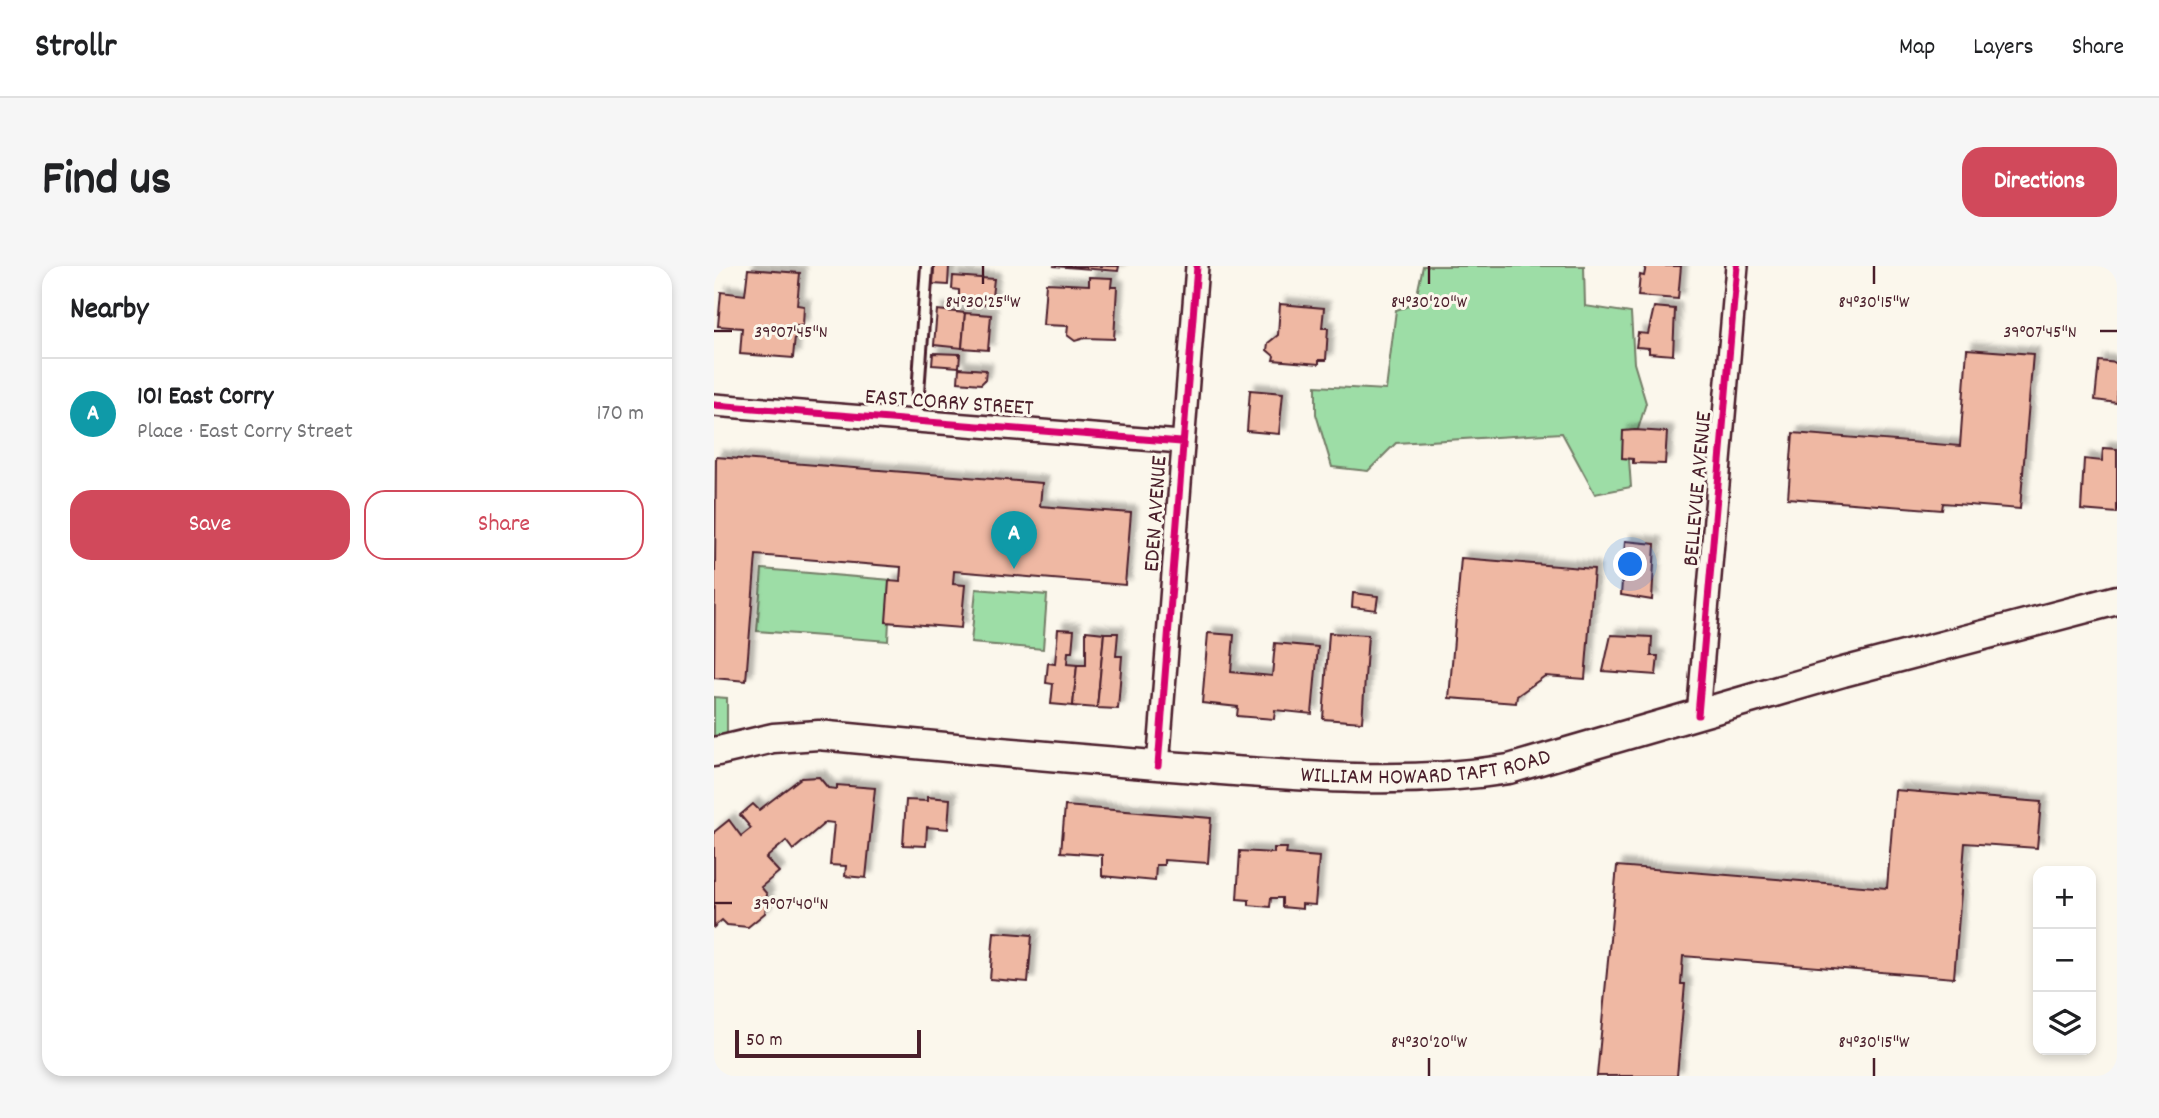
<!DOCTYPE html>
<html lang="en">
<head>
<meta charset="utf-8">
<style>
	body { margin:0; font-family:Dekko,sans-serif; background:#f6f6f6; color:#202124 }
	.controls { position:absolute; right:21px; bottom:21px; display:grid; overflow:hidden; border-radius:14px; box-shadow:0 4px 10px #0003 }
	.controls button { width:63px; height:63px; display:grid; place-items:center; padding:0; border:0; border-bottom:2px solid #e0e0e0; background:#fff; color:#202124; font:35px sans-serif }
	.scale { position:absolute; left:21px; bottom:18px; width:186px; box-sizing:border-box; padding-left:7px; border:4px solid #4a1f2b; border-top:0; font-size:19px; line-height:24px; white-space:nowrap; color:#4a1f2b; -webkit-text-stroke:5px #fbf7ec; paint-order:stroke }
	.you { position:absolute; left:917px; top:299px; width:24px; height:24px; margin:-18px; border:5px solid #fff; border-radius:50%; background:#1a73e8; box-shadow:0 0 0 10px #1a73e833 }
	.badge { display:grid; place-items:center; width:46px; height:46px; border-radius:50%; background:#d1495b; color:#fff; font-size:23px; font-weight:700 }
	.pin { position:absolute; translate:-50% -58px; filter:drop-shadow(0 2px 4px #0008) }
	.pin::after { content:''; position:absolute; top:37px; width:24px; height:21px; background:inherit; clip-path:polygon(0 0,100% 0,50% 100%) }
	.list { margin:0; padding:0; list-style:none }
	h2 { display:flex; justify-content:space-between; align-items:center; height:91px; margin:0; padding:0 28px; font-size:30px }
	h2 small { font-size:23px; font-weight:400; color:#757577 }
	.list li { display:grid; grid-template-columns:46px 1fr auto; gap:21px; align-items:center; box-sizing:border-box; height:112px; padding:0 28px; border-top:2px solid #e0e0e0 }
	.list b { display:block; font-size:26px; white-space:nowrap }
	.list p { margin:0; font-size:23px; white-space:nowrap; color:#757577 }
	.list em { font-size:23px; font-style:normal; color:#757577 }
	.actions { display:flex; gap:14px; padding:21px 28px }
	.actions a { flex:1; padding:16px 0; border:2px solid #d1495b; border-radius:21px; text-align:center; font-size:24px; color:#d1495b }
	.actions .main { background:#d1495b; color:#fff }
	.icon { flex:none; width:38px; height:38px; fill:none; stroke:currentColor; stroke-width:2; stroke-linecap:round; stroke-linejoin:round }
	.map { position:relative; flex:none; width:1403px; height:810px; overflow:hidden; border-radius:21px }
	header { display:flex; align-items:center; gap:42px; box-sizing:border-box; height:98px; padding:0 35px; background:#fff; border-bottom:2px solid #e0e0e0 }
	header strong { font-size:33px }
	nav { display:flex; gap:38px; margin-inline-start:auto; font-size:24px }
	.intro { display:flex; align-items:center; justify-content:space-between; box-sizing:border-box; height:168px; padding:0 42px }
	h1 { margin:0; font-size:49px }
	.button { padding:18px 32px; border-radius:21px; background:#d1495b; color:#fff; font-size:24px; font-weight:700 }
	main { display:flex; gap:42px; padding:0 42px }
	aside { flex:1; background:#fff; border-radius:21px; box-shadow:0 4px 10px #0003 }
	.map>svg:first-child { display:block }
</style>
</head>
<body>
<header>
<strong>Strollr</strong>
<nav><a>Map</a><a>Layers</a><a>Share</a></nav>
</header>
<div class="intro"><h1>Find us</h1><a class="button">Directions</a></div>
<main>
<aside>
<h2>Nearby<small></small></h2>
<ul class="list">
<li><span class="badge" style="background:#0f9aa8">A</span><div><b>101 East Corry</b><p>Place · East Corry Street</p></div><em>170 m</em></li>
</ul>
<div class="actions"><a class="main">Save</a><a>Share</a></div>
</aside>
<div class="map">
<svg width="1403" height="810" viewBox="0 0 1403 810">
	<defs>
		<filter id="shadow"><feDropShadow dx="6" dy="-6" stdDeviation="2" flood-color="#0004"/></filter>
	</defs>
	<rect width="100%" height="100%" fill="#fbf7ec"/>
	<filter id="ink" filterUnits="userSpaceOnUse"><feTurbulence type="fractalNoise" baseFrequency=".0143" numOctaves="2"/><feDisplacementMap in="SourceGraphic" scale="14" xChannelSelector="R" yChannelSelector="G"/><feConvolveMatrix kernelMatrix="1 2 1 2 8 2 1 2 1" color-interpolation-filters="sRGB"/></filter>
	<g filter="url(#ink)">
		<g fill="#9ddda6" stroke="#747e68" stroke-width="2">
			<path d="M709 0H870L871 40 917 47 920 97 932 137 915 193 917 221 881 228 848 167 682 177 654 205 618 201 602 148V120L672 124 682 44 701 38Z"/>
			<path d="M48 303 177 314 174 375 43 365Z"/>
			<path d="M262 323 333 329 329 383 257 377Z"/>
			<path d="M0 431 13 432V481L0 486Z"/>
		</g>
		<g fill="#efb8a3" stroke="#4a1f2b" stroke-width="2" filter="url(#shadow)">
			<path d="M220 0H235L234 19 219 18Z"/>
			<path d="M339 0H405L404 5Z"/>
			<path d="M932 0H967L964 33 924 30 926 9 930 10Z"/>
			<path d="M34 3 86 7 83 39 90 40 89 60 82 59 79 92 26 88 28 62 4 60 7 26 31 29Z"/>
			<path d="M239 10 280 13 277 39 245 36V24L238 23Z"/>
			<path d="M375 11 398 12 397 21H403L400 73 371 72 361 75 353 69 354 60 329 59 332 17 375 19Z"/>
			<path d="M566 38 610 42 608 62H614L612 94H605V98L559 94 560 90 553 84 554 77 564 69Z"/>
			<path d="M940 41 961 43 959 89 935 87V82L922 81 924 67 934 68Z"/>
			<path d="M223 44 251 47 248 82 220 79Z"/>
			<path d="M251 47 277 49 274 84 248 82Z"/>
			<path d="M1253 83 1319 88 1306 243 1229 237 1228 244 1074 232 1079 167 1246 180Z"/>
			<path d="M219 87 246 88 245 101 218 99Z"/>
			<path d="M1385 95 1403 97V137L1381 134Z"/>
			<path d="M245 102 272 104 271 114 267 118 244 116Z"/>
			<path d="M536 124 569 127 565 168 533 165Z"/>
			<path d="M921 164 953 166 951 198 919 197V193L908 192 909 165Z"/>
			<path d="M1389 182 1403 183V247L1367 244 1370 193 1388 195Z"/>
			<path d="M2 191 328 217 326 240 417 247 411 319 240 305 239 318 251 319 247 362 172 356 175 315 186 316 187 301 42 289 32 415 0 412Z"/>
			<path d="M911 275 941 278 938 334 907 329Z"/>
			<path d="M747 292 880 303 871 413 831 410 803 430 802 437 735 432Z"/>
			<path d="M639 327 664 330 662 344 638 341Z"/>
			<path d="M344 363 360 364 358 386H354L353 398 363 399 359 440 337 438 339 418 332 417 334 397 341 398Z"/>
			<path d="M372 365 390 367 383 442 359 440 363 399H372Z"/>
			<path d="M390 367H404L402 390H408L404 443 383 442Z"/>
			<path d="M494 367 520 369 517 406 558 410 561 377 604 381 598 448 561 444 560 453 523 450 524 441 488 437Z"/>
			<path d="M615 367 654 369 648 456 609 453Z"/>
			<path d="M897 369 938 371 937 390H944L942 409 889 405Z"/>
			<path d="M105 511 114 522 123 523V519L161 522 152 612 131 610 132 600 116 599 120 557 112 556 79 584 72 575 52 592 65 606 47 621 53 628 51 647 34 661 13 659 8 654 0 661V566L15 554 27 570 37 562 26 549 39 538 45 544 87 512Z"/>
			<path d="M1181 524 1327 536 1323 582 1251 577 1240 712 969 690 967 718H971L963 810H883L903 600 1173 622Z"/>
			<path d="M213 531 236 533 234 563 213 561 212 580 189 579 192 534 213 535Z"/>
			<path d="M351 540 497 552 494 597 450 594V599H442L441 615 388 610V589L347 586Z"/>
			<path d="M560 582H573L572 588 605 591 601 639 588 638V643L568 641V632H557L556 641 535 639V634L523 633 526 585 560 587Z"/>
			<path d="M280 666 318 669 314 716 276 713Z"/>
		</g>
		<g fill="none" stroke-linecap="round" stroke-linejoin="round">
			<g stroke="#4a1f2b" stroke-width="16">
				<path id="lane" d="M202 155 213 0"/>
			</g>
			<g stroke="#4a1f2b" stroke-width="26">
				<g id="street">
					<path d="M0 139 467 176"/>
					<path d="M984 449 1023 0"/>
					<path d="M444 500 483 0"/>
				</g>
			</g>
			<g stroke="#4a1f2b" stroke-width="33">
				<g id="secondary">
					<path id="s1" d="M0 486 59 472 105 469C231 481 356 493 482 502 588 510 689 520 795 503L1129 406 1403 334"/>
				</g>
			</g>
			<use href="#lane" stroke="#fbf7ec" stroke-width="10"/>
			<use href="#street" stroke="#fbf7ec" stroke-width="21"/>
			<use href="#secondary" stroke="#fbf7ec" stroke-width="28"/>
			<g stroke="#fbf7ec" stroke-width="11">
				<g id="cycleway">
					<path d="M0 139 467 176"/>
					<path d="M984 449 1023 0"/>
					<path d="M444 500 483 0"/>
				</g>
			</g>
			<use href="#cycleway" stroke="#d6006c" stroke-width="7"/>
		</g>
	</g>
	<path fill="none" stroke="#4a1f2b" stroke-width="2.5" d="M269 0V18M715 0V18M1160 0V18M0 65H18M1386 65H1403M0 637H18M715 792V810M1160 792V810"/>
	<g text-anchor="middle" dominant-baseline="central" stroke-width="6" stroke-linejoin="round" paint-order="stroke">
		<g font-size="23" fill="#4a1f2b" stroke="#fbf7ec">
			<text transform="translate(235 138) rotate(4)">EAST CORRY STREET</text>
			<text transform="translate(985 223) rotate(-85)">BELLEVUE AVENUE</text>
			<text transform="translate(443 248) rotate(-86)">EDEN AVENUE</text>
			<text stroke="none"><textPath href="#s1" startOffset="716">WILLIAM HOWARD TAFT ROAD</textPath></text>
		</g>
	</g>
	<g font-size="18" text-anchor="middle" fill="#4a1f2b" stroke="#fbf7ec" stroke-width="6" stroke-linejoin="round" paint-order="stroke">
		<text x="269" y="41">84°30'25"W</text>
		<text x="715" y="41">84°30'20"W</text>
		<text x="1160" y="41">84°30'15"W</text>
		<text x="77" y="71">39°07'45"N</text>
		<text x="1326" y="71">39°07'45"N</text>
		<text x="77" y="643">39°07'40"N</text>
		<text x="715" y="781">84°30'20"W</text>
		<text x="1160" y="781">84°30'15"W</text>
	</g>
</svg>
<div class="controls">
<button>+</button>
<button>−</button>
<button><svg class="icon" aria-label="layers" viewBox="0 0 24 24"><path d="M12 4l9 5-9 5-9-5zM3 14l9 5 9-5"/></svg></button>
</div>
<div class="scale">50 m</div>
<div class="you"></div>
<div class="pin badge" style="left:300px;top:303px;background:#0f9aa8">A</div>
</div>
</main>
</body>
</html>
